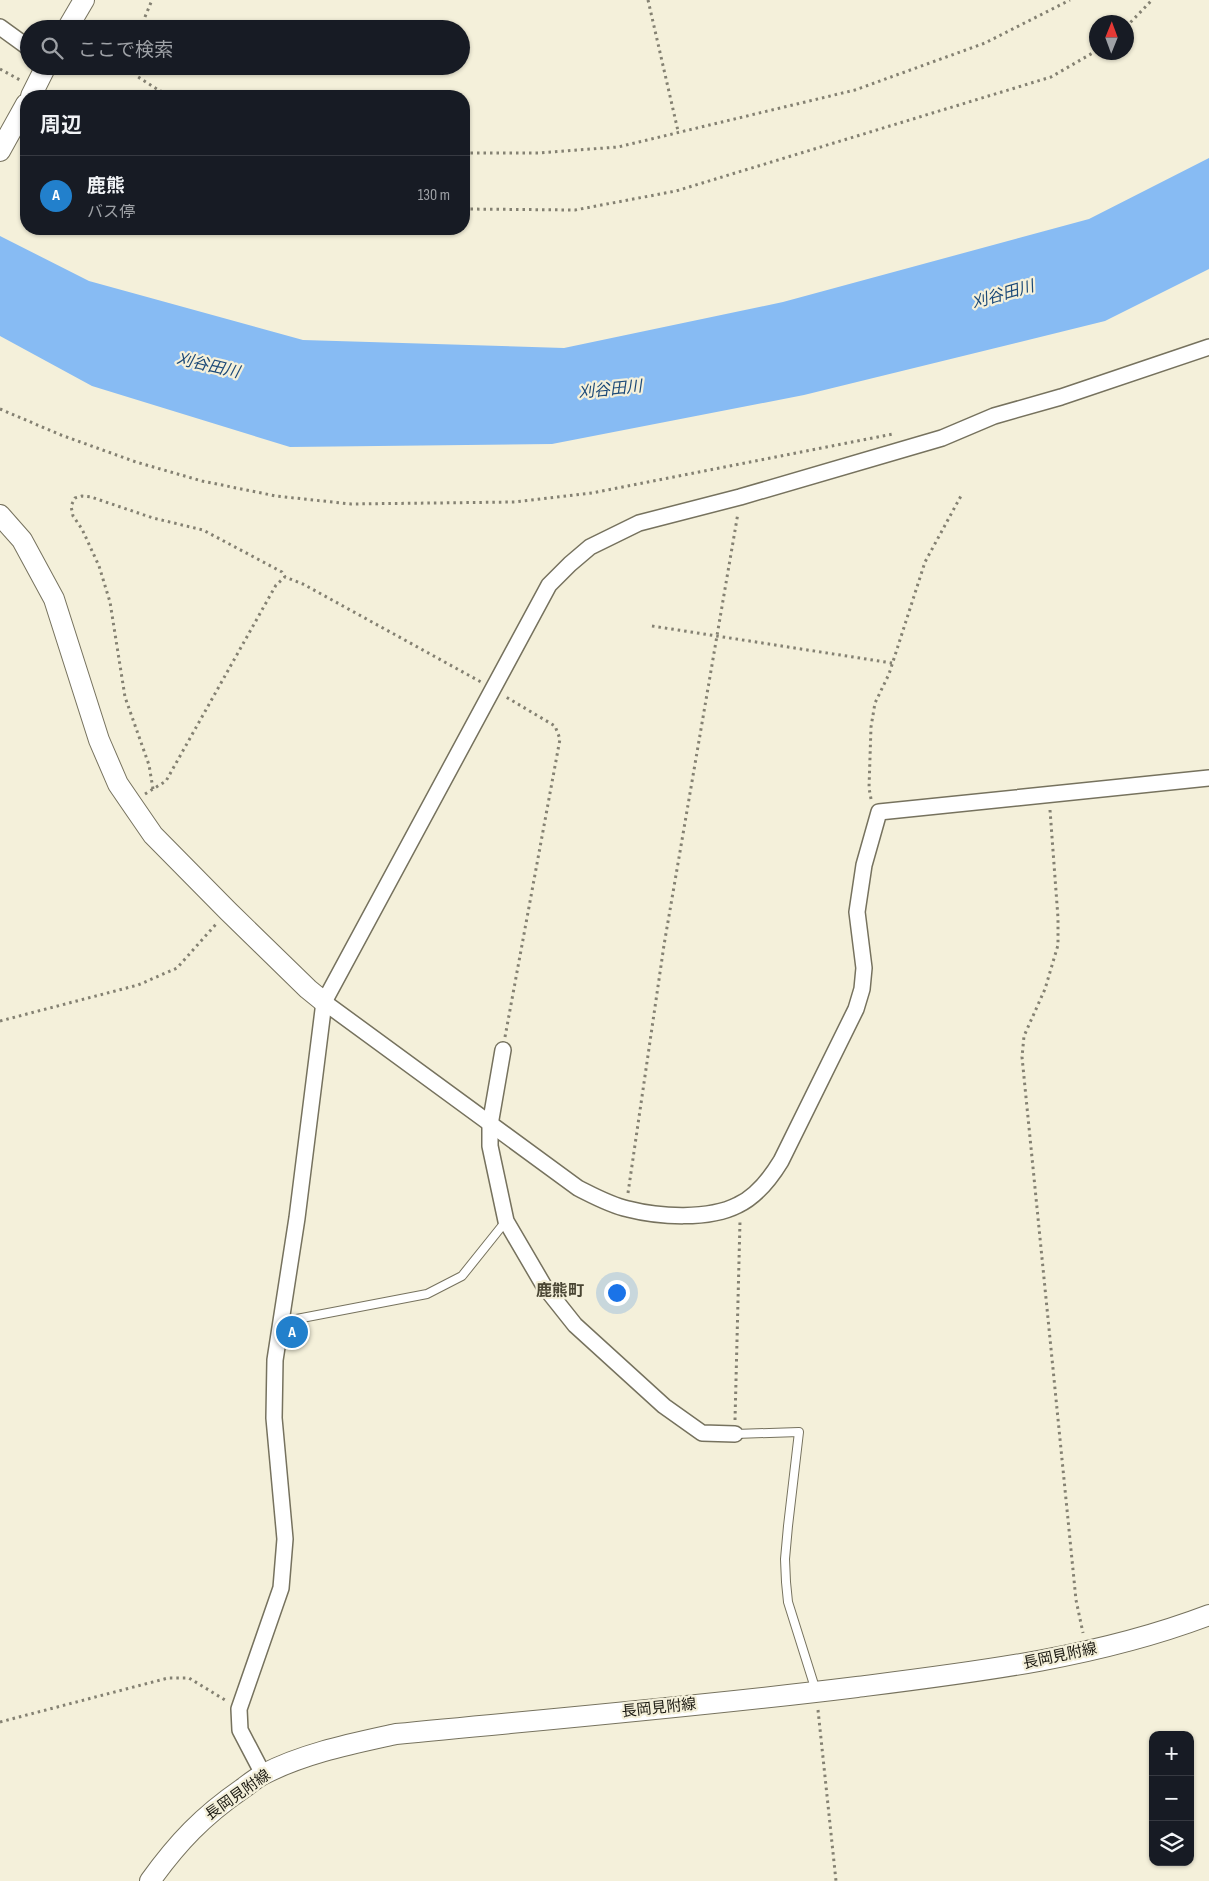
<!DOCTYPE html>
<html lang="ja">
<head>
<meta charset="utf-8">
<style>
	body { margin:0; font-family:"Sofia Sans Condensed","Noto Sans JP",sans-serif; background:#20242c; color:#f1f3f6 }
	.controls { position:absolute; right:15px; bottom:15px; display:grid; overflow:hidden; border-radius:10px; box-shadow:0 1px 4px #0004 }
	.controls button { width:45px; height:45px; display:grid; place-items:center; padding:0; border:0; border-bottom:1px solid #363941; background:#171b24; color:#f1f3f6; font:25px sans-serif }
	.compass { position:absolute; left:1089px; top:15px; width:45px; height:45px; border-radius:50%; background:#171b24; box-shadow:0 1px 4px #0004; rotate:1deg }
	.you { position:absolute; left:616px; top:1292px; width:18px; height:18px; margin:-12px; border:4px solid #fff; border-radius:50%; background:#1a73e8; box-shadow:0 0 0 8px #1a73e833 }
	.badge { display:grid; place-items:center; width:32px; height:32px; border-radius:50%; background:#2280cc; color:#fff; font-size:16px; font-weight:700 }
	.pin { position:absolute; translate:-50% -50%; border:2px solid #fff; box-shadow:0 1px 5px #0006 }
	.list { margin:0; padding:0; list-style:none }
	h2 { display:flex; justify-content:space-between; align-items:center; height:65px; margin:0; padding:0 20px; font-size:21px }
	h2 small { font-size:16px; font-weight:400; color:#9ea1a6 }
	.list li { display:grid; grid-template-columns:32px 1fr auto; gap:15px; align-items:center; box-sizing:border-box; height:80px; padding:0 20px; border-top:1px solid #363941 }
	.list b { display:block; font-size:19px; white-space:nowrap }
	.list p { margin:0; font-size:16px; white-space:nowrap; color:#9ea1a6 }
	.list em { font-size:16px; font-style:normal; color:#9ea1a6 }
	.icon { flex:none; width:28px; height:28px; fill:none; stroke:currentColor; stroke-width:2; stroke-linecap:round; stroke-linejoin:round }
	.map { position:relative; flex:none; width:1209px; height:1881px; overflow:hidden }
	.search { position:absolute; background:#171b24; box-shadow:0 1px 4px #0004; left:20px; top:20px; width:450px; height:55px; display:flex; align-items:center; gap:12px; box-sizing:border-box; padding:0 18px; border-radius:28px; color:#9ea1a6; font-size:19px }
	.panel { position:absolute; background:#171b24; box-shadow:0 1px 4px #0004; left:20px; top:90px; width:450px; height:145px; border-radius:20px }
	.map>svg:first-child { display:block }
</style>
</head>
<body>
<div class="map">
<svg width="1209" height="1881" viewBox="0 0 1209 1881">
	<rect width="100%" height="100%" fill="#f4f0da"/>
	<path fill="#87bbf3" d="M1209 158V269L1105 321 804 395 552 444 290 447 92 386 0 336V236L89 281 303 340 564 348 783 302 1089 219Z"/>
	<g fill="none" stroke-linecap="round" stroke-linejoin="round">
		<g stroke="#76725e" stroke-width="10">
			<g id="lane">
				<path d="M281 1322 427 1294 462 1276 506 1221"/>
				<path d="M735 1434 799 1432 788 1526 785 1559 786 1582 788 1602 816 1691"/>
			</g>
		</g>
		<g stroke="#76725e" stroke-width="18">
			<g id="street">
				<path d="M0 27 29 48"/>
				<path d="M324 1002 578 1188C594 1196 610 1205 628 1209 659 1217 709 1220 738 1205 757 1196 770 1179 781 1161L856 1009 862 989 864 968 857 912 864 865 879 812 1209 778"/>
				<path d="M503 1050 490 1125V1146L506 1221 544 1286 575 1325 664 1406 702 1433 735 1434"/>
				<path d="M263 1774 240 1730 239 1709 281 1588 285 1539 274 1418 275 1360 297 1218 324 1002 549 585 570 564 590 547 639 523 740 497 942 438 994 416 1061 397 1209 347"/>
			</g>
		</g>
		<g stroke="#76725e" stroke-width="22">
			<g id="secondary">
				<path d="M67 29 84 0"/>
				<path d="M31 96 46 66"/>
				<path d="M0 151 26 104"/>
				<path d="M0 515 22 540 54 599 99 740 118 784 131 803 153 835 228 911 308 989 324 1002"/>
				<path d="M150 1881C178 1842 203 1816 242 1789 249 1784 256 1778 264 1774 305 1753 351 1744 396 1734 550 1719 704 1706 857 1687 976 1672 1096 1658 1209 1615"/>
			</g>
		</g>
		<g stroke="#848172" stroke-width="3" stroke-dasharray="2.5 4" stroke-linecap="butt">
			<path d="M648 0 678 131"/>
			<path d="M1126 27 1152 0"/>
			<path d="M140 29 152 0"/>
			<path d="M133 66 135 75 160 91 177 96"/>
			<path d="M0 69 20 80"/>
			<path d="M464 153H538L618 147 855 90 985 43 1070 0"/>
			<path d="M464 209 575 210 676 191 1051 77 1096 51"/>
			<path d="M0 409 61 435 136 462 202 481 276 496 351 504 515 502 592 493 893 434"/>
			<path d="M652 626 892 663"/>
			<path d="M153 789 149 765 125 697 110 602 99 566 82 529 73 516 71 506 75 498 82 496 91 497 153 518 203 530 282 572 285 577"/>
			<path d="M145 794 166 781 276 585 285 577 303 584 481 682"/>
			<path d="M871 799 869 788 871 727 875 703 889 674 925 562 962 494"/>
			<path d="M1050 810 1058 918V945L1045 989 1024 1036 1022 1057 1076 1600 1083 1633"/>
			<path d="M0 1021 138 985 177 968 217 923"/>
			<path d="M505 1037 560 739 555 726 506 697"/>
			<path d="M628 1193 664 945 738 513"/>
			<path d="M735 1420 740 1221"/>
			<path d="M818 1710 836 1881"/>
			<path d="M0 1722 168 1678H189L225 1700"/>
		</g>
		<use href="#lane" stroke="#fff" stroke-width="8"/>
		<use href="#street" stroke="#fff" stroke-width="15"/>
		<use href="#secondary" stroke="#fff" stroke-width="20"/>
	</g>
	<g text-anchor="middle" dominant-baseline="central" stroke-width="4.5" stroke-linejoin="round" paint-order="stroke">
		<g font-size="15" fill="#1b1911" stroke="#f4f0da">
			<text transform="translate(1060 1656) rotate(-12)">長岡見附線</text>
			<text transform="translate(659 1708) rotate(-6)">長岡見附線</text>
			<text transform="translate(238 1795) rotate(-35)">長岡見附線</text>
		</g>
		<g font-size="16" font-style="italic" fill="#1b4977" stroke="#f4f0da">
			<text transform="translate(1003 295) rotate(-16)">刈谷田川</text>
			<text transform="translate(208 366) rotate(13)">刈谷田川</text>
			<text transform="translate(610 390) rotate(-6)">刈谷田川</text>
		</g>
		<g font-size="16" font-weight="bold" fill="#494533" stroke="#f4f0da">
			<text x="560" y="1291">鹿熊町</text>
		</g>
	</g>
</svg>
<div class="controls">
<button>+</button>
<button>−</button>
<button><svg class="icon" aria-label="layers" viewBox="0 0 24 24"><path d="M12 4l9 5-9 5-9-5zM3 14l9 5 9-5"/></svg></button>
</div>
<svg class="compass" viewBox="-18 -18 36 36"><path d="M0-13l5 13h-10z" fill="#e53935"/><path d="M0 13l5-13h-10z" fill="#9ea1a6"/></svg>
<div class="you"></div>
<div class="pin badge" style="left:292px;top:1332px">A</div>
<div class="search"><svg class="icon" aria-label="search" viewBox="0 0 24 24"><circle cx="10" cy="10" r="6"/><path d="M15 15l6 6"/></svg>ここで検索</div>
<section class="panel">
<h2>周辺<small></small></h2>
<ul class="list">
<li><span class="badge">A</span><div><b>鹿熊</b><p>バス停</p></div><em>130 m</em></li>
</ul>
</section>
</div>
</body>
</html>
